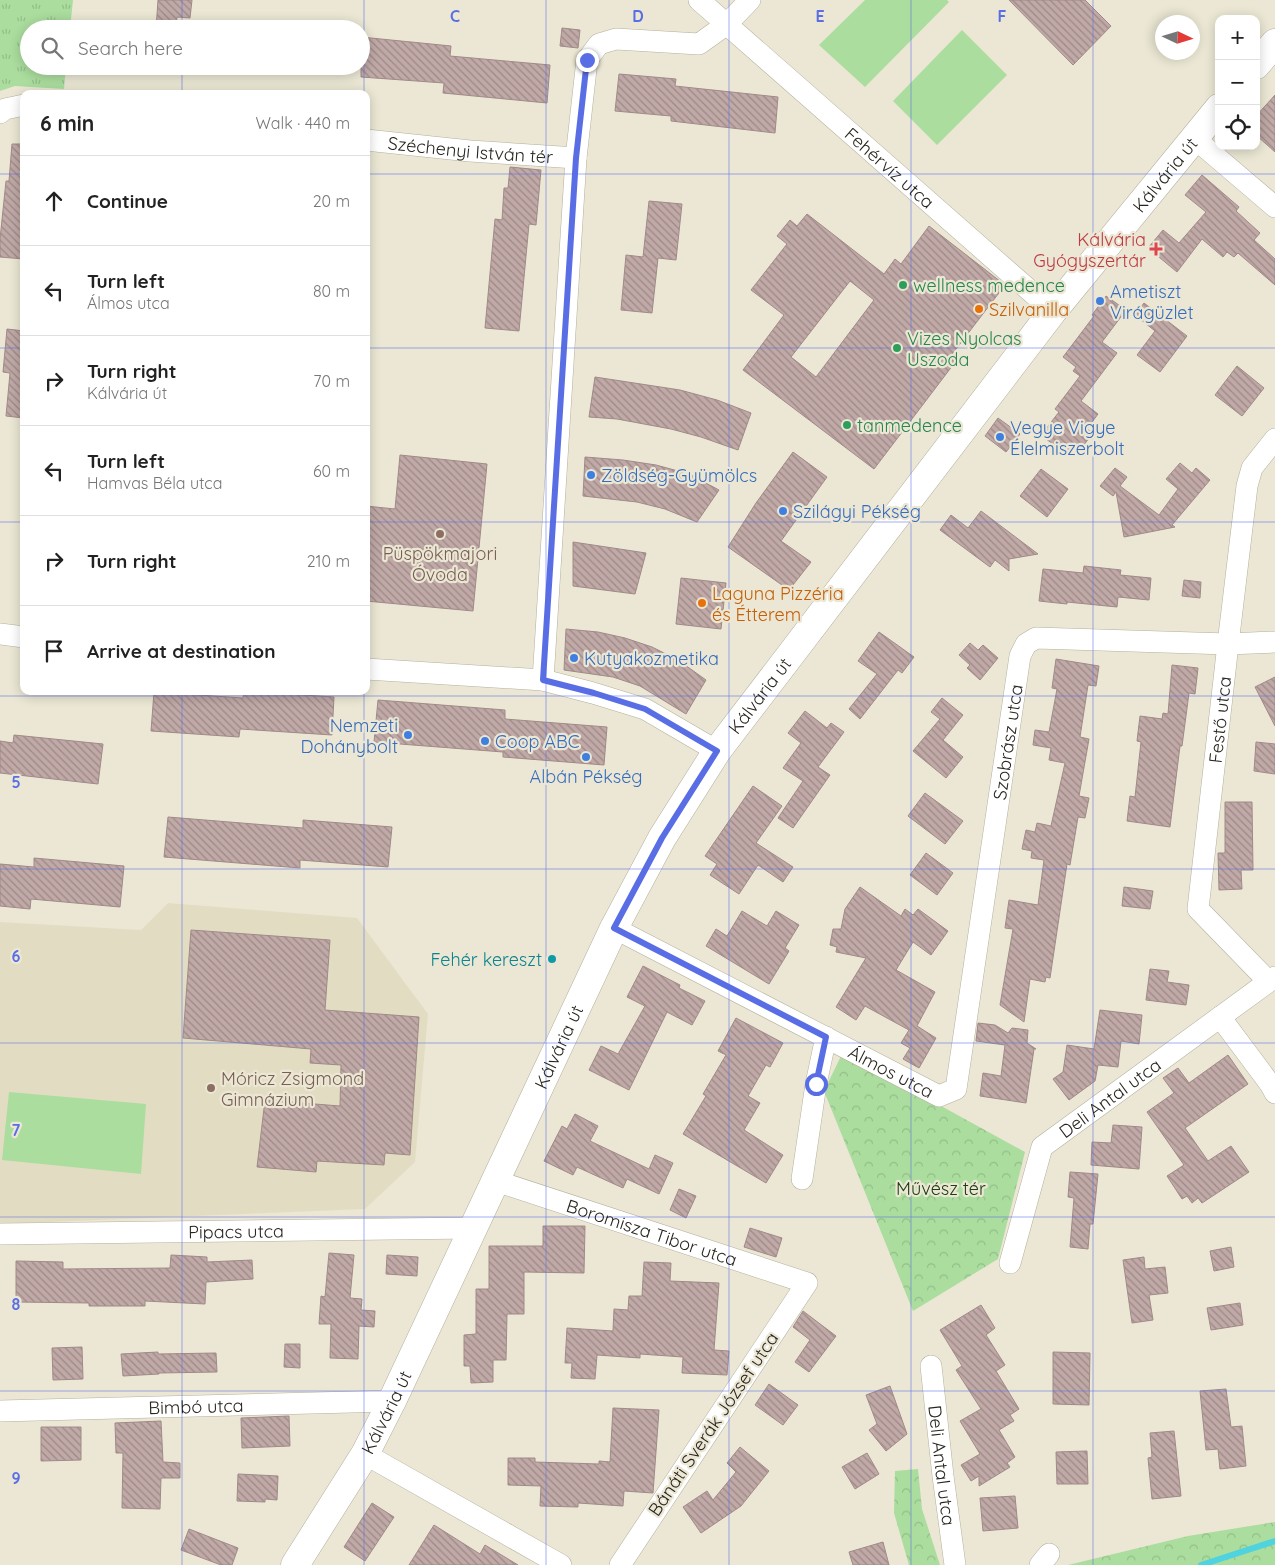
<!DOCTYPE html>
<html lang="en">
<head>
<meta charset="utf-8">
<style>
	body { margin:0; font-family:Quicksand,sans-serif; background:#f2f2f2; color:#222 }
	.controls { position:absolute; right:15px; top:15px; display:grid; overflow:hidden; border-radius:10px; box-shadow:0 2px 12px #0003 }
	.controls button { width:45px; height:45px; display:grid; place-items:center; padding:0; border:0; border-bottom:1px solid #e0e0e0; background:#fff; color:#222; font:25px sans-serif }
	.compass { position:absolute; left:1155px; top:15px; width:45px; height:45px; border-radius:50%; background:#fff; box-shadow:0 2px 12px #0003; rotate:94deg }
	.stop { position:absolute; width:15px; height:15px; margin:-11px; border:4px solid #596ee5; border-radius:50%; background:#fff }
	.stop.end { background:#596ee5; border-color:#fff; box-shadow:0 1px 5px #0008 }
	.list { margin:0; padding:0; list-style:none }
	h2 { display:flex; justify-content:space-between; align-items:center; height:65px; margin:0; padding:0 20px; font-size:21px }
	h2 small { font-size:16px; font-weight:400; color:#767676 }
	.list li { display:grid; grid-template-columns:32px 1fr auto; gap:15px; align-items:center; box-sizing:border-box; height:90px; padding:0 20px; border-top:1px solid #e0e0e0 }
	.list b { display:block; font-size:19px; white-space:nowrap }
	.list p { margin:0; font-size:16px; white-space:nowrap; color:#767676 }
	.list em { font-size:16px; font-style:normal; color:#767676 }
	.icon { flex:none; width:28px; height:28px; fill:none; stroke:currentColor; stroke-width:2; stroke-linecap:round; stroke-linejoin:round }
	.map { position:relative; flex:none; width:1275px; height:1565px; overflow:hidden }
	.search { position:absolute; background:#fff; box-shadow:0 2px 12px #0003; left:20px; top:20px; width:350px; height:55px; display:flex; align-items:center; gap:12px; box-sizing:border-box; padding:0 18px; border-radius:28px; color:#767676; font-size:19px }
	.panel { position:absolute; background:#fff; box-shadow:0 2px 12px #0003; left:20px; top:90px; width:350px; height:605px; border-radius:10px }
	.map>svg:first-child { display:block }
</style>
</head>
<body>
<div class="map">
<svg width="1275" height="1565" viewBox="0 0 1275 1565">
	<defs>
		<pattern id="grass-tufts" width="24" height="20" patternUnits="userSpaceOnUse" patternTransform="scale(1.25)"><rect width="24" height="20" fill="#abdd9e"/><path d="M3 7l-1-3M5 7V3M7 7l1-3M15 17l-1-3M17 17v-4M19 17l1-3" fill="none" stroke="#93be88"/></pattern>
		<pattern id="forest-crowns" width="20" height="18" patternUnits="userSpaceOnUse" patternTransform="scale(1.25)"><rect width="20" height="18" fill="#abdd9e"/><path d="M2 6a3 3 0 1 1 6 0M12 15a3 3 0 1 1 6 0" fill="none" stroke="#93be88"/></pattern>
		<pattern id="building-back-hatch" width="6" height="6" patternUnits="userSpaceOnUse" patternTransform="scale(1.25)"><rect width="6" height="6" fill="#c0a9a7"/><path d="M-1 5l2 2M0 0l6 6M5-1l2 2" fill="none" stroke="#9c8987"/></pattern>
	</defs>
	<rect width="100%" height="100%" fill="#ebe7d4"/>
	<path fill="#e2ddc2" d="M168 903 357 918 428 1014 415 1162 365 1209 0 1224V922L141 930Z"/>
	<path fill="url(#grass-tufts)" d="M0 0H73L70 29H29V66H66L64 89 15 86 0 91Z"/>
	<g fill="url(#forest-crowns)">
		<path d="M843 1052 1025 1152 998 1259 913 1311 824 1091Z"/>
		<path d="M918 1469 922 1509 940 1565H909L894 1513 895 1471Z"/>
		<path d="M1275 1522V1565H1068L1188 1536Z"/>
	</g>
	<g fill="#abdd9e">
		<path d="M865 0H947L949 2 865 87 819 45Z"/>
		<path d="M962 30 1007 75 937 145 893 101Z"/>
		<path d="M9 1092 146 1104 141 1174 2 1160Z"/>
	</g>
	<g fill="none" stroke-linecap="round" stroke-linejoin="round">
		<path stroke="#4ed3df" stroke-width="6" d="M1201 1565 1275 1541"/>
	</g>
	<g fill="url(#building-back-hatch)" stroke="#a08a88" fill-rule="evenodd">
		<path d="M158 0H192L190 18 177 17 176 29H156Z"/>
		<path d="M1009 0H1085L1111 26 1073 65Z"/>
		<path d="M562 28 580 30 578 48 560 46Z"/>
		<path d="M361 37 451 46 450 56 550 65 547 103 443 93 444 83 361 77Z"/>
		<path d="M619 74 676 79 675 86 778 97 775 133 671 121V116L615 111Z"/>
		<path d="M1275 95V152L1256 135V116Z"/>
		<path d="M12 144H24V259L0 257V239L6 181H9Z"/>
		<path d="M510 167 541 170 536 225 529 224 519 331 485 328 495 219 502 220 504 188H508Z"/>
		<path d="M1202 175 1239 207 1236 211 1260 233 1254 240 1275 259V285L1238 253 1234 257 1227 252 1223 257 1202 239 1177 272 1148 248 1163 230 1179 243 1206 212 1185 195Z"/>
		<path d="M649 201 682 204 676 260 658 258 652 313 621 310 626 255 643 257Z"/>
		<path d="M807 214 884 274 895 259 901 264 929 226 1005 285 950 357 956 361 874 469 743 370 784 315 751 290 787 244 777 236 790 220 797 226ZM850 281 874 300 816 377 791 357Z"/>
		<path d="M1106 296 1126 310 1102 342 1117 353 1081 401 1098 414 1087 429 1093 433 1080 450 1075 447 1068 456 1041 435 1059 412 1055 409 1080 376 1073 371 1076 367 1063 357 1094 316 1092 315Z"/>
		<path d="M1144 303 1187 336 1160 372 1137 355 1155 331 1135 315Z"/>
		<path d="M7 329 24 331V418L6 416 10 373 3 372Z"/>
		<path d="M1237 366 1264 388 1242 416 1215 395Z"/>
		<path d="M595 377 680 390 717 400 751 413 738 450 701 437 671 429 617 419 589 417Z"/>
		<path d="M998 418 1020 434 1006 452 985 436Z"/>
		<path d="M793 452 827 477 781 541 811 562 789 590 728 547 756 503Z"/>
		<path d="M400 455 487 464 473 611 366 601V506L395 509Z"/>
		<path d="M585 457 623 460 656 465 689 474 719 490 697 522 665 509 637 502 583 496Z"/>
		<path d="M1180 463 1192 473 1196 468 1210 480 1172 525 1175 527 1124 537 1116 492 1113 496 1100 486 1115 468 1127 477 1120 486 1159 515 1178 489 1166 479Z"/>
		<path d="M1041 469 1068 489 1047 517 1020 496Z"/>
		<path d="M981 511 1038 554 1009 559V571L995 560 990 567 940 530 951 515 968 528Z"/>
		<path d="M573 542 646 553 635 594 573 586Z"/>
		<path d="M1084 566 1121 570 1120 575 1151 578 1149 600 1118 597 1117 607 1067 602V604L1039 601 1043 569 1083 573Z"/>
		<path d="M681 578 726 583 721 629 676 624Z"/>
		<path d="M1184 580 1201 582 1200 598 1182 596Z"/>
		<path d="M566 629 598 632 625 638 652 647 678 660 706 680 686 714 640 686 613 677 564 670Z"/>
		<path d="M879 632 914 657 902 673 898 670 860 719 849 709 877 674 858 661Z"/>
		<path d="M970 643 978 650 983 645 998 658 980 680 967 668 970 665 959 655Z"/>
		<path d="M1056 659 1099 666 1096 686 1088 685 1080 737 1089 739 1079 796 1089 798 1085 818 1078 817 1070 865 1067 864 1050 978 1046 977 1045 982 1030 979 1024 1022 1000 1005 1013 929 1005 928 1009 900 1038 905 1044 860 1031 858 1032 851 1022 849 1026 830 1035 832 1037 823 1051 826 1065 763 1049 760 1051 748 1033 745 1035 730 1049 732 1057 689 1052 688Z"/>
		<path d="M1172 665 1198 668 1195 694 1189 693 1182 746H1180L1170 827 1127 821 1130 796 1135 797 1141 742 1137 741 1140 716 1162 719 1163 713 1168 714Z"/>
		<path d="M1275 677V726L1255 687Z"/>
		<path d="M244 691 334 697 332 735 240 729 239 737 151 731 154 692 243 698Z"/>
		<path d="M942 698 963 715 943 740 963 757 946 778 913 751 940 719 931 712Z"/>
		<path d="M378 700 505 710V719L607 727 604 765 503 757V752L374 742Z"/>
		<path d="M805 711 827 728 831 723 844 732 818 767 830 775 793 828 778 818 803 781 783 768 801 743 788 733Z"/>
		<path d="M14 735 103 744 98 784 0 773V741L13 743Z"/>
		<path d="M1256 742 1275 744V774L1254 771Z"/>
		<path d="M753 786 782 806 756 843 793 867 783 882 758 865 739 894 710 875 717 864 705 856Z"/>
		<path d="M925 793 963 821 945 844 908 816Z"/>
		<path d="M1225 802H1252L1253 870H1241L1242 889 1219 890 1218 853H1225Z"/>
		<path d="M168 817 303 828V820L392 827 388 867 300 860V868L164 857Z"/>
		<path d="M926 853 953 873 937 895 910 875Z"/>
		<path d="M34 858 124 866 120 907 31 899 30 909 0 906V864L34 867Z"/>
		<path d="M860 887 901 916 905 909 913 915 918 909 948 931 931 955 913 942 896 970 935 992 917 1026 936 1038 919 1068 903 1059 910 1048 901 1043 909 1030 865 1006 856 1020 836 1007 866 958 836 952 837 947 830 945 833 929H841L845 909Z"/>
		<path d="M1124 887 1153 891 1150 909 1122 906Z"/>
		<path d="M742 911 767 926 776 911 799 925 785 948 789 951 769 984 706 946 716 929 727 936Z"/>
		<path d="M191 930 330 940 325 1010 419 1017 410 1155 385 1153 384 1165 317 1161 316 1172 257 1167 265 1100 340 1106 341 1065 310 1063 311 1049 183 1038Z"/>
		<path d="M643 966 680 985 679 988 705 1001 692 1025 667 1012 629 1090 589 1070 601 1046 618 1054 645 1006 627 997Z"/>
		<path d="M1150 969 1169 971 1167 982 1189 985 1186 1005 1146 1000Z"/>
		<path d="M1100 1010 1142 1015 1139 1044 1121 1041 1118 1067 1098 1065 1095 1081 1069 1100 1053 1079 1063 1072 1067 1045 1094 1049Z"/>
		<path d="M736 1018 783 1043 770 1067 766 1065 748 1096 760 1103 744 1130 783 1155 766 1183 683 1134 706 1096 703 1094 726 1055 718 1051Z"/>
		<path d="M978 1023 995 1025 1008 1033 1012 1028 1028 1030 1027 1043 1036 1049H1034L1026 1103 980 1096 983 1073 1001 1076 1005 1045 976 1041Z"/>
		<path d="M1228 1055 1248 1084 1185 1128 1208 1161 1231 1146 1249 1172 1202 1203 1198 1198 1192 1203 1187 1196 1182 1199 1167 1176 1184 1165 1147 1112 1174 1093 1163 1078 1178 1068 1189 1083Z"/>
		<path d="M575 1114 598 1126 590 1141 649 1169 655 1155 673 1163 659 1194 627 1179 623 1188 577 1167 573 1175 544 1161 562 1126 567 1129Z"/>
		<path d="M1113 1125 1142 1127 1139 1169 1091 1165 1092 1142 1111 1143Z"/>
		<path d="M1070 1172 1098 1174 1093 1224H1090L1088 1249 1070 1247 1074 1198 1068 1197Z"/>
		<path d="M679 1189 696 1196 686 1218 670 1210Z"/>
		<path d="M543 1226H585L584 1273 524 1272V1314H507L506 1360H493V1382L471 1383 470 1366H464V1335L476 1334V1289H489V1246H543Z"/>
		<path d="M750 1228 782 1238 776 1257 744 1247Z"/>
		<path d="M1231 1247 1234 1267 1214 1271 1210 1251Z"/>
		<path d="M329 1253 354 1255 350 1298 362 1299 361 1310 375 1311 374 1327 359 1326 358 1359 330 1358 331 1324H319L321 1296 325 1297Z"/>
		<path d="M171 1255 207 1257V1262L252 1260 253 1279 206 1282 205 1304 145 1301V1306H89V1303L16 1302V1261L63 1262V1269L170 1268Z"/>
		<path d="M387 1255 418 1257 417 1276 386 1274Z"/>
		<path d="M1144 1257 1145 1269 1165 1267 1168 1293 1149 1295 1153 1320 1132 1323 1123 1260Z"/>
		<path d="M644 1262 671 1263 670 1281 719 1283 714 1350 729 1351 727 1375 682 1373 683 1357 640 1354V1358L597 1355 595 1379 571 1378 572 1363H565L567 1328 613 1331 614 1309 628 1310 629 1296H642Z"/>
		<path d="M1240 1303 1243 1325 1211 1330 1207 1308Z"/>
		<path d="M981 1305 995 1328 986 1335 1005 1365 996 1371 1019 1409 1010 1415 1014 1421 999 1430 1015 1457 1007 1463 1010 1467 979 1486V1476L971 1481 961 1465 980 1454 960 1421 981 1409 956 1370 962 1366 940 1330Z"/>
		<path d="M803 1311 836 1336 809 1372 795 1362 810 1340 793 1327Z"/>
		<path d="M285 1344H300V1368L284 1367Z"/>
		<path d="M82 1347 83 1379 53 1380 52 1348Z"/>
		<path d="M158 1352V1354L216 1353 217 1372 159 1373V1374L123 1376 121 1354Z"/>
		<path d="M1053 1352 1090 1353 1089 1405 1053 1404Z"/>
		<path d="M769 1384 798 1405 783 1425 755 1405Z"/>
		<path d="M890 1386 907 1434 886 1451 869 1430 877 1424 866 1395Z"/>
		<path d="M1226 1389 1231 1427 1242 1426 1246 1466 1220 1469 1218 1449 1206 1450 1200 1391Z"/>
		<path d="M613 1408 659 1410 653 1493 624 1491 623 1506 578 1503V1507L540 1506 541 1486 508 1485V1458H535V1462L599 1464V1461L610 1462Z"/>
		<path d="M289 1416 290 1446 242 1448 241 1418Z"/>
		<path d="M161 1421 163 1462 180 1463V1478H161L160 1509 122 1508 123 1453H116L115 1423Z"/>
		<path d="M41 1427H81V1460L41 1461Z"/>
		<path d="M1174 1431 1181 1496 1152 1499 1148 1458 1152 1457 1150 1433Z"/>
		<path d="M740 1447 769 1471 741 1506 701 1533 683 1507 707 1491 713 1500 736 1472 727 1463Z"/>
		<path d="M1087 1451 1088 1484H1057L1056 1452Z"/>
		<path d="M867 1453 879 1474 855 1489 842 1467Z"/>
		<path d="M238 1474 278 1476 277 1500 265 1499V1502L237 1501Z"/>
		<path d="M1015 1496 1018 1528 983 1531 980 1498Z"/>
		<path d="M372 1503 394 1517 365 1561 344 1547Z"/>
		<path d="M434 1525 480 1554 485 1545 518 1565H409Z"/>
		<path d="M189 1529 238 1548 232 1565H221L181 1550Z"/>
		<path d="M883 1542 889 1565H853L849 1552Z"/>
	</g>
	<g fill="none" stroke-linecap="round" stroke-linejoin="round">
		<g stroke="#b4b09e" stroke-width="22">
			<g id="street">
				<path id="s1" d="M699 0 1053 311"/>
				<path d="M0 113 5 109 24 105"/>
				<path d="M1193 137 1275 207"/>
				<path id="s2" d="M366 140 470 151 576 158"/>
				<path d="M0 634 24 637"/>
				<path d="M366 669 543 680 593 693 645 709 717 751"/>
				<path d="M543 680 576 158 587 60 599 44 616 39 699 44 727 24 750 0"/>
				<path id="s3" d="M614 928 939 1096 956 1089 1020 656 1026 644 1036 638 1228 644 1275 642"/>
				<path id="s4" d="M1268 981 1198 909 1228 644 1247 486 1252 468 1275 439"/>
				<path d="M1220 1017 1270 1084 1275 1093"/>
				<path d="M802 1179 816 1084 826 1037"/>
				<path id="s5" d="M496 1181 807 1283 620 1565"/>
				<path id="s6" d="M0 1234 473 1228"/>
				<path id="s7" d="M1010 1263 1042 1147 1275 977"/>
				<path id="s8" d="M931 1366 943 1476 955 1565"/>
				<path id="s9" d="M0 1411 392 1401"/>
				<path d="M365 1454 561 1565"/>
				<path d="M1040 1565 1049 1554"/>
			</g>
		</g>
		<g stroke="#b4b09e" stroke-width="29">
			<g id="secondary">
				<path d="M1256 65 1275 43"/>
				<path id="s10" d="M295 1565 365 1454 392 1401 614 928 662 838 717 751 1053 311 1219 108"/>
			</g>
		</g>
		<use href="#street" stroke="#fff" stroke-width="21"/>
		<use href="#secondary" stroke="#fff" stroke-width="28"/>
	</g>
	<g fill="none" stroke-linecap="round" stroke-linejoin="round">
		<path stroke="#596ee5" stroke-width="6" d="M587 60 576 158 543 680 594 693 645 709 717 751 662 838 614 928 826 1037 816 1084"/>
	</g>
	<path fill="none" stroke="#596ee5" stroke-width="1" stroke-opacity="0.55" d="M182 0V29M364 0V94M546 0V1565M729 0V1565M911 0V1565M1093 0V1565M182 66V94M0 174H24M366 174H1275M0 348H24M366 348H1275M0 522H24M366 522H1275M182 691V1565M364 691V1565M0 696H1275M0 869H1275M0 1043H1275M0 1217H1275M0 1391H1275"/>
	<path fill="#e0444e" stroke="#ebe7d4" stroke-width="2" d="M1153.5 241.5h5v5h5v5h-5v5h-5v-5h-5v-5h5z"/>
	<g fill="#2e9e5b" stroke="#ebe7d4" stroke-width="2">
		<circle cx="903" cy="285" r="5"/>
		<circle cx="897" cy="348" r="5"/>
		<circle cx="847" cy="425" r="5"/>
	</g>
	<g fill="#3f7fe0" stroke="#ebe7d4" stroke-width="2">
		<circle cx="1100" cy="301" r="5"/>
		<circle cx="1000" cy="437" r="5"/>
		<circle cx="591" cy="475" r="5"/>
		<circle cx="783" cy="511" r="5"/>
		<circle cx="574" cy="658" r="5"/>
		<circle cx="408" cy="735" r="5"/>
		<circle cx="485" cy="741" r="5"/>
		<circle cx="586" cy="757" r="5"/>
	</g>
	<g fill="#e8710a" stroke="#ebe7d4" stroke-width="2">
		<circle cx="979" cy="309" r="5"/>
		<circle cx="702" cy="603" r="5"/>
	</g>
	<g fill="#8d6e63" stroke="#ebe7d4" stroke-width="2">
		<circle cx="440" cy="534" r="5"/>
		<circle cx="211" cy="1088" r="5"/>
	</g>
	<circle fill="#0f9aa8" stroke="#ebe7d4" stroke-width="2" cx="552" cy="959" r="5"/>
	<g text-anchor="middle" dominant-baseline="central" stroke-width="4.5" stroke-linejoin="round" paint-order="stroke">
		<g font-size="18" fill="#28261f" stroke="#ebe7d4">
			<text stroke="none"><textPath href="#s2" startOffset="105">Széchenyi István tér</textPath></text>
			<text stroke="none"><textPath href="#s1" startOffset="254">Fehérvíz utca</textPath></text>
			<text stroke="none"><textPath href="#s10" startOffset="1648">Kálvária út</textPath></text>
			<text stroke="none"><textPath href="#s10" startOffset="988">Kálvária út</textPath></text>
			<text stroke="none"><textPath href="#s4" startOffset="291">Festő utca</textPath></text>
			<text stroke="none"><textPath href="#s3" startOffset="735">Szobrász utca</textPath></text>
			<text stroke="none"><textPath href="#s10" startOffset="582">Kálvária út</textPath></text>
			<text stroke="none"><textPath href="#s3" startOffset="312">Álmos utca</textPath></text>
			<text stroke="none"><textPath href="#s7" startOffset="204">Deli Antal utca</textPath></text>
			<text stroke="none"><textPath href="#s6" startOffset="236">Pipacs utca</textPath></text>
			<text stroke="none"><textPath href="#s5" startOffset="164">Boromisza Tibor utca</textPath></text>
			<text stroke="none"><textPath href="#s9" startOffset="196">Bimbó utca</textPath></text>
			<text stroke="none"><textPath href="#s10" startOffset="178">Kálvária út</textPath></text>
			<text transform="translate(713 1424) rotate(-56)">Bánáti Sverák József utca</text>
			<text stroke="none"><textPath href="#s8" startOffset="100">Deli Antal utca</textPath></text>
		</g>
		<g font-size="18" fill="#be3a42" stroke="#ebe7d4" text-anchor="end">
			<text x="1146" y="239">Kálvária<tspan x="1146" dy="21">Gyógyszertár</tspan></text>
		</g>
		<g font-size="18" fill="#27864d" stroke="#ebe7d4" text-anchor="start">
			<text x="913" y="285">wellness medence</text>
			<text x="907" y="338">Vizes Nyolcas<tspan x="907" dy="21">Uszoda</tspan></text>
			<text x="857" y="425">tanmedence</text>
		</g>
		<g font-size="18" fill="#366cbe" stroke="#ebe7d4" text-anchor="start">
			<text x="1110" y="291">Ametiszt<tspan x="1110" dy="21">Virágüzlet</tspan></text>
			<text x="1010" y="427">Vegye Vigye<tspan x="1010" dy="21">Élelmiszerbolt</tspan></text>
			<text x="601" y="475">Zöldség-Gyümölcs</text>
			<text x="793" y="511">Szilágyi Pékség</text>
			<text x="584" y="658">Kutyakozmetika</text>
			<text x="398" y="725" text-anchor="end">Nemzeti<tspan x="398" dy="21">Dohánybolt</tspan></text>
			<text x="495" y="741">Coop ABC</text>
			<text x="586" y="776" text-anchor="middle">Albán Pékség</text>
		</g>
		<g font-size="18" fill="#c56008" stroke="#ebe7d4" text-anchor="start">
			<text x="989" y="309">Szilvanilla</text>
			<text x="712" y="593">Laguna Pizzéria<tspan x="712" dy="21">és Étterem</tspan></text>
		</g>
		<g font-size="18" fill="#785e54" stroke="#ebe7d4">
			<text x="440" y="553">Püspökmajori<tspan x="440" dy="21">Óvoda</tspan></text>
			<text x="221" y="1078" text-anchor="start">Móricz Zsigmond<tspan x="221" dy="21">Gimnázium</tspan></text>
		</g>
		<g font-size="18" fill="#0d838f" stroke="#ebe7d4" text-anchor="end">
			<text x="542" y="959">Fehér kereszt</text>
		</g>
		<g font-size="18" fill="#1b4010" stroke="#ebe7d4">
			<text x="941" y="1188">Művész tér</text>
		</g>
	</g>
	<g font-size="16" text-anchor="middle" font-weight="bold" fill="#596ee5" stroke="#ebe7d4" stroke-width="4.5" stroke-linejoin="round" paint-order="stroke">
		<text x="455" y="22">C</text>
		<text x="638" y="22">D</text>
		<text x="820" y="22">E</text>
		<text x="1002" y="22">F</text>
		<text x="16" y="788">5</text>
		<text x="16" y="962">6</text>
		<text x="16" y="1136">7</text>
		<text x="16" y="1310">8</text>
		<text x="16" y="1484">9</text>
	</g>
</svg>
<div class="controls">
<button>+</button>
<button>−</button>
<button><svg class="icon" aria-label="locate" viewBox="0 0 24 24"><circle cx="12" cy="12" r="6"/><path d="M12 2v4M12 18v4M2 12h4M18 12h4"/></svg></button>
</div>
<svg class="compass" viewBox="-18 -18 36 36"><path d="M0-13l5 13h-10z" fill="#e53935"/><path d="M0 13l5-13h-10z" fill="#767676"/></svg>
<div class="stop" style="left:816px;top:1084px"></div>
<div class="stop end" style="left:587px;top:60px"></div>
<div class="search"><svg class="icon" aria-label="search" viewBox="0 0 24 24"><circle cx="10" cy="10" r="6"/><path d="M15 15l6 6"/></svg>Search here</div>
<section class="panel">
<h2>6 min<small>Walk · 440 m</small></h2>
<ul class="list">
<li><svg class="icon" aria-label="ahead" viewBox="0 0 24 24"><path d="M12 20V5M6 11l6-6 6 6"/></svg><div><b>Continue</b></div><em>20 m</em></li>
<li><svg class="icon" aria-label="left" viewBox="0 0 24 24"><path d="M17 20v-9H6M10 6l-5 5 5 5"/></svg><div><b>Turn left</b><p>Álmos utca</p></div><em>80 m</em></li>
<li><svg class="icon" aria-label="right" viewBox="0 0 24 24"><path d="M7 20v-9h11M14 6l5 5-5 5"/></svg><div><b>Turn right</b><p>Kálvária út</p></div><em>70 m</em></li>
<li><svg class="icon" aria-label="left" viewBox="0 0 24 24"><path d="M17 20v-9H6M10 6l-5 5 5 5"/></svg><div><b>Turn left</b><p>Hamvas Béla utca</p></div><em>60 m</em></li>
<li><svg class="icon" aria-label="right" viewBox="0 0 24 24"><path d="M7 20v-9h11M14 6l5 5-5 5"/></svg><div><b>Turn right</b></div><em>210 m</em></li>
<li><svg class="icon" aria-label="arrive" viewBox="0 0 24 24"><path d="M6 21V4h12l-3 4 3 4H6"/></svg><div><b>Arrive at destination</b></div></li>
</ul>
</section>
</div>
</body>
</html>
